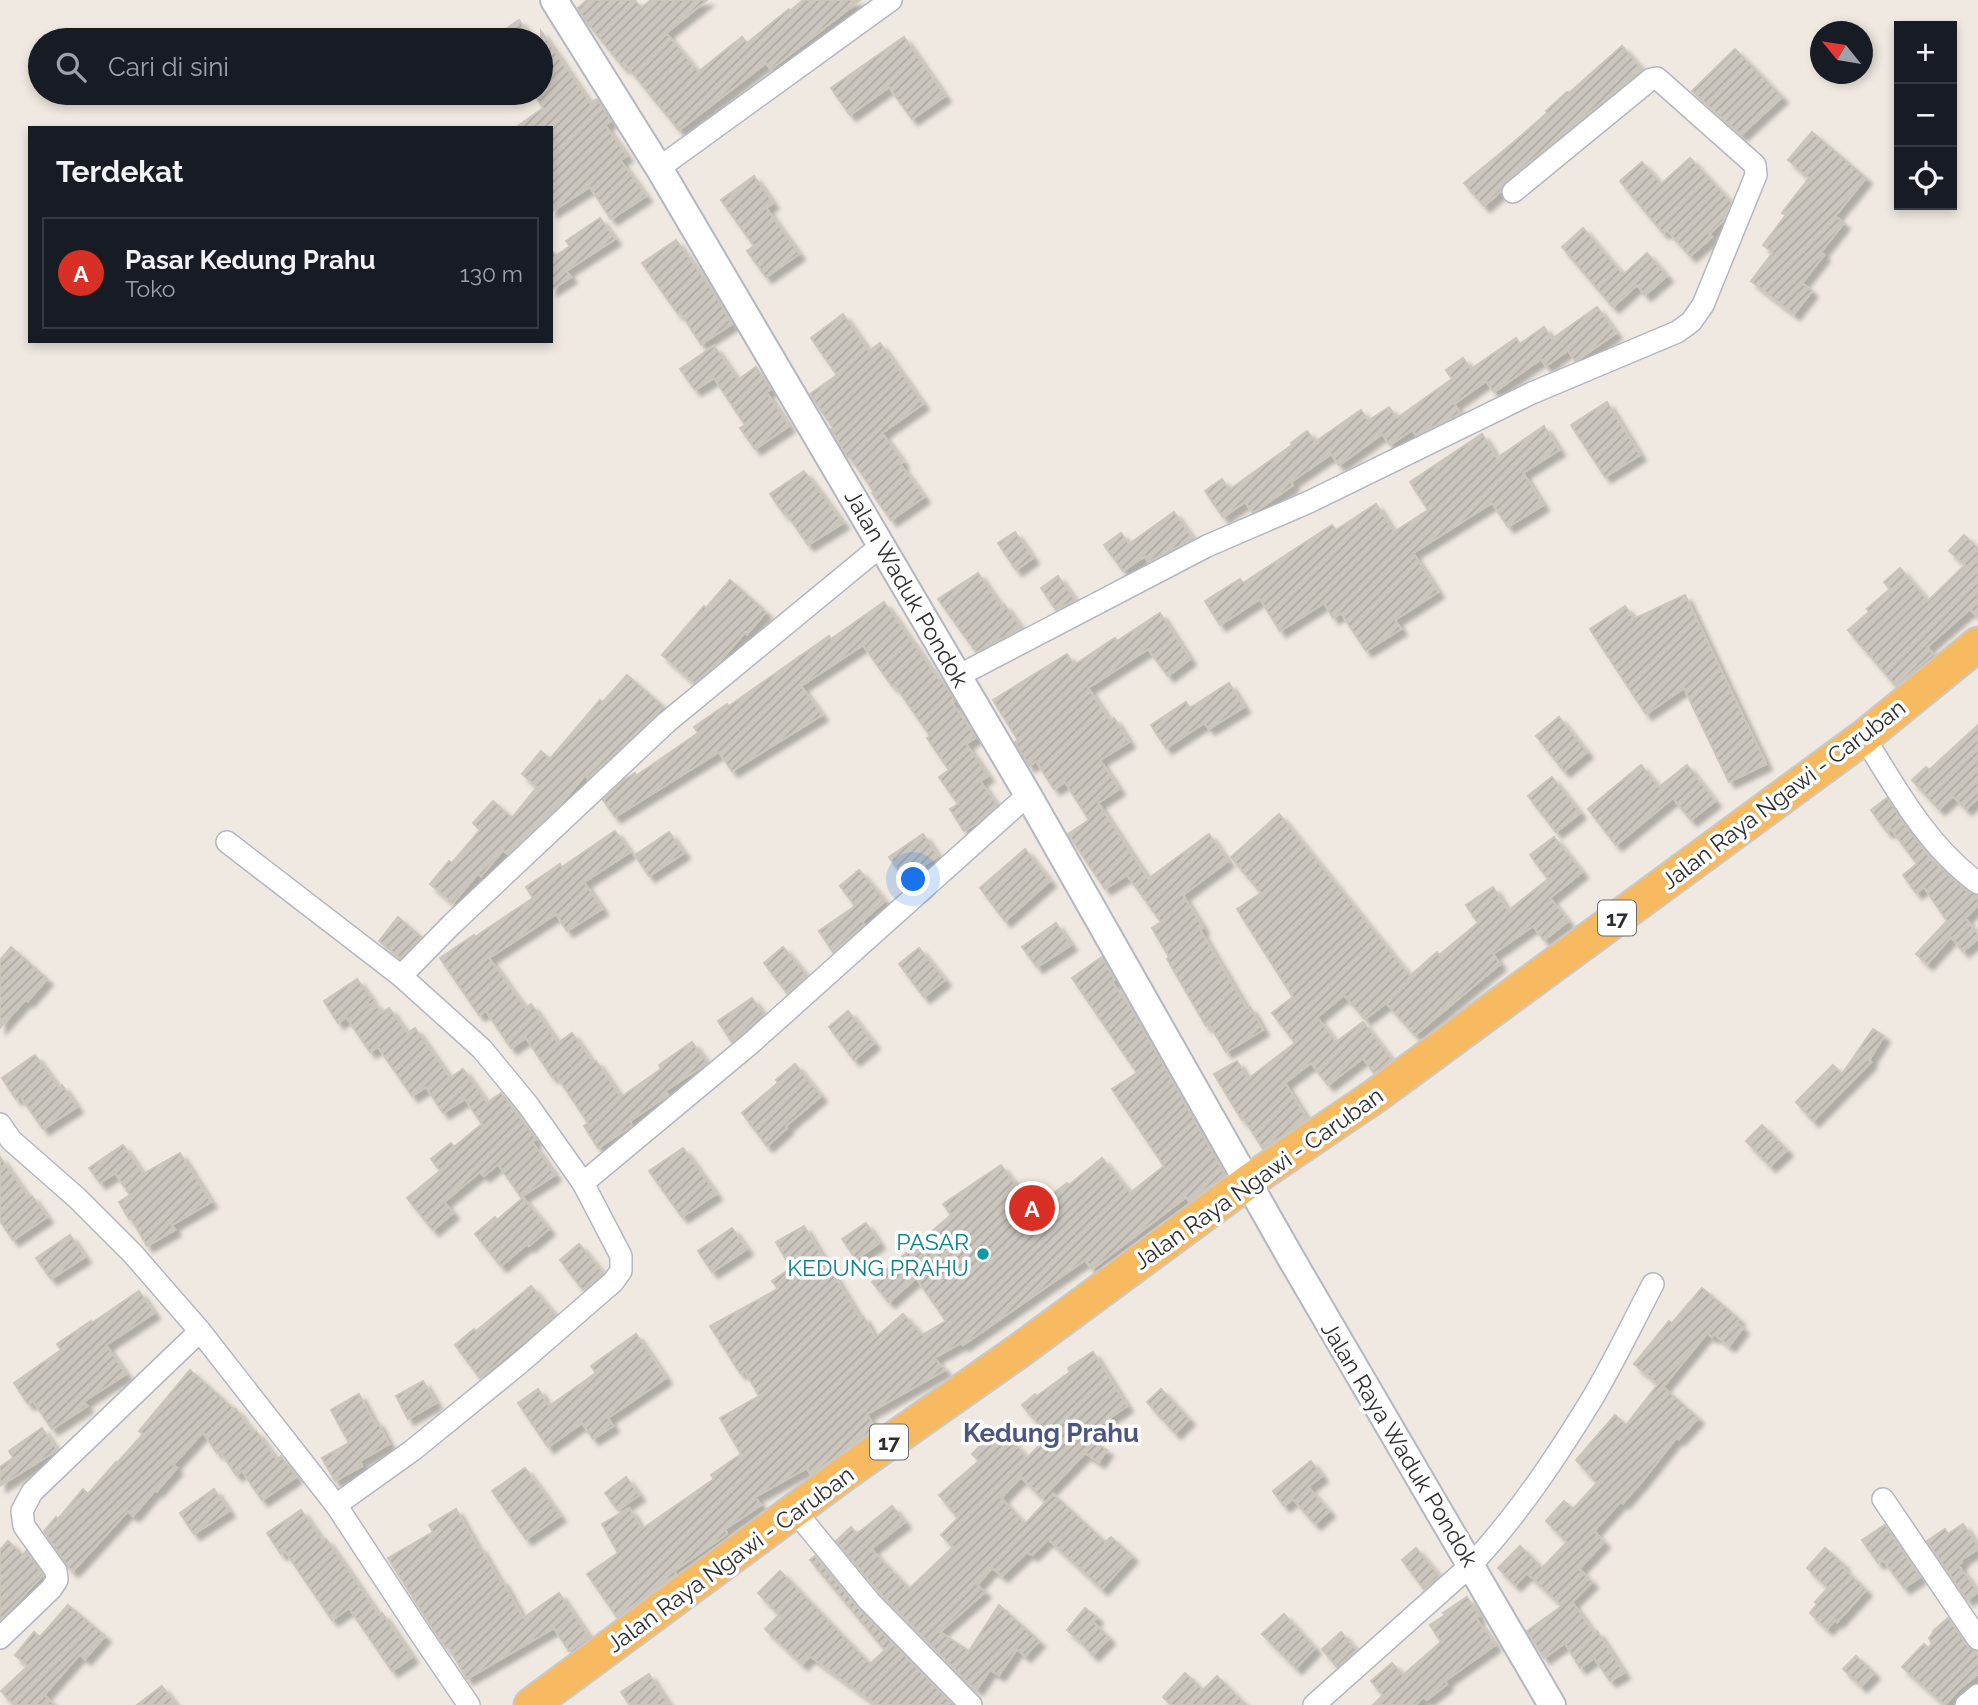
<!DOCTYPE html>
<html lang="id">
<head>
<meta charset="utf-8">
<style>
	body { margin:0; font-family:Raleway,sans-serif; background:#242831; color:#f1f3f6 }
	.controls { position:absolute; right:21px; top:21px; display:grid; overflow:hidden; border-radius:0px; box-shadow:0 4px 10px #0003 }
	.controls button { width:63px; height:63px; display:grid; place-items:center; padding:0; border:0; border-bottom:2px solid #363941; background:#171b24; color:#f1f3f6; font:35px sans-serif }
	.compass { position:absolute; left:1810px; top:21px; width:63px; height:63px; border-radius:50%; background:#171b24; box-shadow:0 4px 10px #0003; rotate:300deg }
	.you { position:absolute; left:914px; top:880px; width:24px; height:24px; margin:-18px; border:5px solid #fff; border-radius:50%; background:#1a73e8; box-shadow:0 0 0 10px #1a73e833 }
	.badge { display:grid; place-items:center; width:46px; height:46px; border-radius:50%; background:#d93025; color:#fff; font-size:23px; font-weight:700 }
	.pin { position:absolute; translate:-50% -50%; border:4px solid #fff; box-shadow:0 2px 7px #0006 }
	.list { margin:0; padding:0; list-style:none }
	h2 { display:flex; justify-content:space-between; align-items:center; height:91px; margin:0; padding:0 28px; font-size:30px }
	h2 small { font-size:23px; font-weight:400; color:#9ea1a6 }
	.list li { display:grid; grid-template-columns:46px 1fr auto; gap:21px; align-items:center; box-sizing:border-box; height:112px; margin:0 14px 14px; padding:0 14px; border:2px solid #363941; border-radius:0px }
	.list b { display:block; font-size:26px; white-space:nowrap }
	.list p { margin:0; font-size:23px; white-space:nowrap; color:#9ea1a6 }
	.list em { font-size:23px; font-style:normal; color:#9ea1a6 }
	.icon { flex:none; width:38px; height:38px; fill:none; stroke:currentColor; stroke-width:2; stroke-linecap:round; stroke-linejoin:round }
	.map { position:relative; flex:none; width:1978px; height:1705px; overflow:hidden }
	.search { position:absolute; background:#171b24; box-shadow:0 4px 10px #0003; left:28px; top:28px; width:525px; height:77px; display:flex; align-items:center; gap:18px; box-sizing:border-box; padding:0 24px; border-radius:38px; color:#9ea1a6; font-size:26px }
	.panel { position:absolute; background:#171b24; box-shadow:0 4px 10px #0003; left:28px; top:126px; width:525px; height:217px; border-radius:0px }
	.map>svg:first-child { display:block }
</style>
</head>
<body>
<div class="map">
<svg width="1978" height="1705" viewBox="0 0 1978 1705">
	<defs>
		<pattern id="building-hatch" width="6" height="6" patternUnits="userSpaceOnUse" patternTransform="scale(1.75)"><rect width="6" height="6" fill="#cbc7bf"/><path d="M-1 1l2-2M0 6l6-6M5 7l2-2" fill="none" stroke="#afaba4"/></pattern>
		<filter id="shadow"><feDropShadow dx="6" dy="6" stdDeviation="2" flood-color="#0004"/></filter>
	</defs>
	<rect width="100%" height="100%" fill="#efe9e1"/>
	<g fill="url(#building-hatch)" stroke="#cbc5ba" stroke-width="2" filter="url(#shadow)">
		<path d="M587 0H635L641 8 651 0H707L666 33 698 72 742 37 747 43 789 9 790 11 803 0H860L771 69 766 63 679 130 626 65 623 67 585 20 578 8Z"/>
		<path d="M519 20 533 40H490Z"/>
		<path d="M541 31 590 103 597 99 602 106 611 121 605 125 627 156 620 160 646 196 611 219 590 187 551 212V128H515L543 108 536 97 541 94Z"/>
		<path d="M904 37 945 96 912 119 889 87 850 115 831 88Z"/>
		<path d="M1622 46 1642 69 1505 182 1500 192 1484 206 1464 183 1514 142 1547 113 1546 111 1567 92 1569 93Z"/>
		<path d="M1735 49 1782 97 1741 135 1692 91Z"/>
		<path d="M1812 132 1866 178 1835 216 1844 223 1821 252 1824 255 1802 283 1812 291 1794 314 1751 281 1773 252 1763 245 1786 215 1782 213 1809 178 1788 160Z"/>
		<path d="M1690 158 1731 202 1723 221 1709 234 1712 237 1690 256 1667 230 1663 233 1620 181 1642 162 1661 184Z"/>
		<path d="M754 176 773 203 766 208 799 254 766 277 747 251 754 246 721 200Z"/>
		<path d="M600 218 615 239 566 271 571 277 551 290V250L556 256 570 246 566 241Z"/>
		<path d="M1583 228 1623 275 1647 253 1667 276 1645 295 1637 285 1613 307 1562 247Z"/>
		<path d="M676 240 716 296 732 324 701 344 680 312 678 314 642 263Z"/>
		<path d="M1597 307 1616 333 1579 359 1575 361 1568 350 1546 366 1541 359 1494 392 1486 381 1454 404 1460 413 1457 415 1416 435 1412 430 1390 445 1382 434 1339 465 1331 454 1291 482 1293 485 1256 511 1252 512 1245 502 1223 517 1205 491 1222 479 1229 490 1292 445 1291 443 1307 431 1315 442 1361 410 1368 421 1389 407 1397 418 1452 379 1446 370 1463 358 1471 369 1516 338 1520 344 1544 327 1552 339Z"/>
		<path d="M843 314 869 351 880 343 923 404 882 433 903 462 900 464 924 497 891 520 872 493 874 492 849 456 848 458 831 429 833 428 810 394 837 375 811 338Z"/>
		<path d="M714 346 738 380 756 367 771 389 766 392 789 426 755 449 740 428 745 425 714 378 695 390 680 369Z"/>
		<path d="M1607 402 1640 455 1605 477 1571 425Z"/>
		<path d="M1544 426 1559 450 1523 473 1543 505 1508 527 1492 503 1413 553 1438 592 1395 620 1401 629 1366 651 1341 613 1333 618 1324 603 1280 631 1260 599 1220 625 1205 601 1240 579 1243 583 1332 525 1336 530 1376 504 1394 532 1428 510 1410 482 1482 434 1497 458Z"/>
		<path d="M804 471 843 523 808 545 786 513 784 514 770 494Z"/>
		<path d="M1174 512 1193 539 1148 562 1145 556 1123 571 1104 545 1121 533 1129 544Z"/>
		<path d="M1015 532 1033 558 1016 570 998 543Z"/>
		<path d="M1964 535 1978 548V617L1970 609 1927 647 1933 654 1896 686 1848 630 1869 612 1867 609 1890 589 1884 582 1900 568 1928 601 1965 565 1949 551Z"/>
		<path d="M978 573 1001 606 1004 604 1021 628 976 652 938 599Z"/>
		<path d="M1058 576 1075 600 1056 610 1041 588Z"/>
		<path d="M730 580 766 612 747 634 745 632 719 662 694 683 662 655 704 606 706 608Z"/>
		<path d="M1685 595 1766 764 1729 782 1684 688 1646 714 1590 629 1625 606 1634 619Z"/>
		<path d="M884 602 939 680 940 679 948 690 955 701 952 703 976 737 966 744 988 776 980 781 997 805 980 821 964 831 950 809 958 804 939 777 949 770 927 738 930 736 894 684 892 686 863 645 801 686 822 715 732 771 719 752 615 817 603 800 624 780 635 773 636 776 698 733 694 727 727 704 729 706 829 636 831 639Z"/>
		<path d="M1160 613 1190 659 1168 676 1148 649 1088 688 1110 721 1114 718 1129 742 1100 760 1119 789 1098 803 1148 879 1209 834 1228 861 1183 895 1203 928 1200 930 1247 1009 1250 1007 1263 1030 1226 1052 1209 1024 1206 1026 1167 959 1169 957 1152 928 1161 922 1127 875 1105 889 1068 834 1089 820 1065 782 1054 789 1036 761 1029 766 1015 742 1018 740 993 700 1067 654 1074 665 1115 638 1117 641Z"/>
		<path d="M627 675 663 706 657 713 588 778 586 774 555 810 508 854 503 850 481 876 478 873 453 903 430 884 449 861 452 863 480 830 473 823 493 801 512 818 537 787 522 774 541 751 550 759 600 700 603 702Z"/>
		<path d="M1229 683 1244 707 1209 729 1204 723 1166 748 1151 725 1186 702 1190 708Z"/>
		<path d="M1559 717 1587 752 1564 771 1536 736Z"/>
		<path d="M1978 725V798L1966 809 1953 796 1939 809 1912 780 1926 767 1929 770Z"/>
		<path d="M1641 765 1659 787 1687 765 1715 801 1691 820 1673 798 1616 845 1588 809Z"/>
		<path d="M1552 777 1580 813 1556 832 1528 796Z"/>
		<path d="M1887 798 1904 824 1933 861 1964 889 1978 896V905L1965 918 1978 934V939L1963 951 1951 937 1927 964 1916 954 1947 921 1924 887 1916 893 1903 875 1917 864 1891 829 1887 832 1871 810Z"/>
		<path d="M1279 814 1410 976 1437 952 1439 955 1478 923 1466 905 1493 887 1508 911 1548 879 1530 855 1554 837 1582 872 1550 898 1568 921 1544 940 1533 926 1493 954 1500 964 1415 1035 1386 1003 1365 1019 1344 995 1317 1017 1336 1042 1363 1022 1392 1060 1374 1073 1363 1058 1328 1085 1311 1063 1285 1083 1307 1119 1263 1149 1244 1119 1242 1120 1214 1074 1237 1061 1248 1079 1295 1043 1272 1013 1293 997 1237 909 1261 893 1231 857Z"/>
		<path d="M615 831 630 852 584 882 602 909 567 931 556 914 489 958 525 1008 531 1004 558 1043 572 1033 593 1063 596 1061 621 1097 661 1069 659 1065 692 1042 707 1063 665 1091 668 1095 630 1121 632 1125 631 1126 598 1148 584 1126 588 1123 556 1075 552 1077 526 1038 511 1048 486 1011 479 1015 440 958 474 935 475 937 533 898 526 887 560 864 562 867Z"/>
		<path d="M669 832 684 853 649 876 635 855Z"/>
		<path d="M923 834 938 856 904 878 889 857Z"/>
		<path d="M1025 849 1050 881 1005 921 980 888Z"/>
		<path d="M859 870 885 901 862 921 864 924 833 952 819 931 855 906 840 886Z"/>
		<path d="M398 917 421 937 400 958 379 941Z"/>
		<path d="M1056 923 1071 945 1037 967 1022 947Z"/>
		<path d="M11 947 47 979 28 1001 26 999 0 1028V960Z"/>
		<path d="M783 947 807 976 787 993 764 963Z"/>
		<path d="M919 948 945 980 924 997 899 964Z"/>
		<path d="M1102 957 1115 980 1112 982 1132 1010 1225 1175 1189 1201 1186 1197 1092 1269 1085 1260 963 1345 961 1343 934 1358 945 1370 867 1414 875 1428 811 1475 807 1468 755 1497 761 1505 725 1529 727 1534 674 1571 676 1574 617 1617 587 1574 618 1553 602 1524 629 1508 642 1529 714 1479 711 1475 741 1454 720 1418 759 1396 745 1371 740 1373 710 1326 778 1289 772 1281 791 1268 776 1242 804 1226 860 1318 863 1316 875 1338 903 1314 922 1335 946 1321 916 1278 889 1302 872 1282 951 1215 943 1204 1001 1165 1033 1209 1067 1183 1069 1185 1102 1158 1130 1193 1164 1166 1112 1089 1137 1073 1072 978Z"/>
		<path d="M357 979 371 998 359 1013 374 1002 382 1013 389 1008 407 1033 415 1028 450 1078 463 1069 487 1103 501 1093 536 1139 532 1142 555 1175 521 1197 498 1164 484 1176 480 1172 444 1202 453 1213 433 1230 407 1198 440 1171 431 1159 451 1143 454 1147 482 1124 465 1099 443 1113 426 1087 412 1096 378 1047 370 1052 346 1017 338 1023 324 1001Z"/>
		<path d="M752 998 763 1014 732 1042 718 1021Z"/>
		<path d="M848 1011 874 1043 854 1060 829 1027Z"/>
		<path d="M1873 1029 1884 1036 1869 1060 1871 1062 1813 1121 1796 1102 1833 1065 1842 1074Z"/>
		<path d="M35 1055 59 1088 62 1085 77 1107 43 1129 20 1096 16 1099 2 1078Z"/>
		<path d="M795 1064 821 1096 786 1126 787 1128 767 1146 742 1113 778 1083 776 1080Z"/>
		<path d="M1762 1125 1787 1150 1770 1166 1746 1141Z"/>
		<path d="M123 1145 143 1174 180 1153 211 1202 172 1225 175 1230 147 1246 131 1218 129 1219 119 1202 130 1195 115 1173 100 1183 89 1168Z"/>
		<path d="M683 1148 716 1194 682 1217 649 1171Z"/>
		<path d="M0 1157 29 1198 32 1196 47 1217 13 1240 0 1221Z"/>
		<path d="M523 1198 549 1229 529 1246 527 1244 501 1266 475 1234 495 1217 497 1220Z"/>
		<path d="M866 1223 879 1243 856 1259 842 1239Z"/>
		<path d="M732 1228 747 1249 712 1272 698 1251Z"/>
		<path d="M70 1235 85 1257 51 1279 36 1258Z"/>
		<path d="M579 1244 603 1273 583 1290 560 1260Z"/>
		<path d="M531 1286 555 1315 480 1378 455 1345 474 1329 476 1331Z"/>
		<path d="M1702 1288 1739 1319 1736 1322 1743 1328 1729 1346 1714 1334 1712 1337 1707 1333 1663 1387 1698 1418 1679 1439 1677 1437 1643 1480 1623 1503 1621 1501 1594 1531 1604 1542 1579 1569 1592 1582 1572 1602 1594 1633 1597 1631 1624 1673 1610 1681 1594 1658 1580 1668 1565 1643 1544 1658 1527 1631 1562 1606 1527 1573 1515 1585 1498 1568 1520 1546 1542 1568 1567 1542 1546 1521 1564 1501 1573 1509 1597 1483 1576 1460 1615 1415 1626 1425 1658 1384 1634 1364 1669 1321 1672 1323Z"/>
		<path d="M139 1291 154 1313 106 1345 126 1374 83 1402 87 1406 52 1429 33 1401 28 1404 14 1383 61 1350 57 1344 91 1321 92 1323Z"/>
		<path d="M636 1334 666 1378 608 1418 613 1426 593 1439 582 1423 548 1447 518 1403 538 1389 549 1406 596 1373 591 1366Z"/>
		<path d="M1093 1352 1127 1406 1084 1436 1107 1450 1099 1462 1085 1453 1042 1498 1021 1477 1001 1498 1025 1524 1053 1494 1105 1542 1111 1537 1132 1556 1102 1589 1048 1539 1032 1555 1027 1552 1002 1576 992 1568 977 1585 985 1592 940 1632 969 1651 999 1605 1039 1641 1025 1656 1017 1649 999 1675 990 1670 977 1689 968 1683 879 1592 836 1541 851 1527 857 1534 892 1506 905 1522 871 1549 909 1589 953 1547 941 1535 958 1518 939 1495 979 1461 972 1454 984 1442 986 1444 1003 1430 1027 1458 1049 1436 1022 1405 1035 1394 1037 1396 1070 1372 1068 1368Z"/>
		<path d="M190 1370 235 1410 236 1409 253 1433 256 1431 276 1459 281 1456 296 1477 262 1500 242 1471 236 1475 220 1451 217 1453 203 1432 173 1465 177 1468 157 1491 156 1489 133 1516 128 1511 73 1571 68 1567 44 1531 56 1517 58 1519 83 1489 88 1494 116 1462 117 1463 143 1434 139 1431Z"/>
		<path d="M423 1381 436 1403 408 1419 396 1396Z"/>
		<path d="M1161 1389 1189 1419 1175 1433 1147 1402Z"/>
		<path d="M359 1394 374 1422 377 1421 389 1444 360 1461 362 1466 335 1481 322 1458 349 1443 331 1410Z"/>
		<path d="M42 1428 57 1450 0 1486V1467L13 1458 9 1451Z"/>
		<path d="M1311 1461 1322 1476 1308 1487 1329 1511 1315 1524 1293 1499 1284 1506 1273 1491Z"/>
		<path d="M525 1468 560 1516 526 1539 492 1491Z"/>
		<path d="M626 1477 639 1495 618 1510 605 1493Z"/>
		<path d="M214 1489 229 1511 194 1534 180 1513Z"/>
		<path d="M456 1509 478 1548 480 1547 500 1581 502 1580 523 1618 559 1593 589 1637 569 1651 554 1628 467 1679 448 1646 446 1648 433 1629 388 1558 433 1532 429 1525Z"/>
		<path d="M301 1510 323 1541 326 1539 379 1615 382 1613 412 1657 392 1671 349 1608 332 1620 285 1551 281 1554 267 1533Z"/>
		<path d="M1963 1524 1978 1546V1549L1961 1560 1962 1562 1958 1565 1978 1592 1967 1600 1927 1541 1945 1529 1948 1534Z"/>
		<path d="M1885 1525 1920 1577 1904 1588 1883 1560 1878 1563 1862 1540Z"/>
		<path d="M8 1541 23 1555 26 1551 43 1575 0 1620V1550Z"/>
		<path d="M1416 1548 1439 1576 1424 1589 1402 1560Z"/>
		<path d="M1825 1548 1844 1565 1842 1567 1866 1590 1837 1622 1835 1620 1827 1629 1810 1613 1817 1604 1815 1602 1828 1588 1807 1568Z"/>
		<path d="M815 1556 860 1610 950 1702 948 1705H877L810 1656 802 1664 765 1629 779 1615 758 1593 780 1571 870 1664 885 1650 810 1560Z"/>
		<path d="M1467 1597 1479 1616 1476 1618 1495 1645 1445 1681 1447 1684 1427 1700 1424 1697 1415 1705H1373L1383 1695 1371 1681 1392 1663 1403 1675 1441 1642 1430 1625 1445 1615 1443 1613Z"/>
		<path d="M68 1605 105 1636 85 1659 80 1654 44 1695 54 1705H14L1 1691 28 1666 15 1655 34 1632 40 1637Z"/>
		<path d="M1085 1608 1097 1617 1093 1622 1109 1638 1093 1655 1082 1644 1083 1643 1067 1630Z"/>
		<path d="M1284 1614 1315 1648 1296 1668 1262 1634Z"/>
		<path d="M1948 1618 1968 1647 1978 1652V1674L1958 1690 1945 1705 1902 1667 1924 1644 1928 1648 1932 1644 1929 1638 1934 1632 1933 1631Z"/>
		<path d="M1341 1632 1356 1650 1337 1667 1322 1649Z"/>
		<path d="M1856 1656 1874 1673 1861 1686 1843 1669Z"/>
		<path d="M1185 1673 1203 1690 1217 1676 1246 1705H1171L1163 1697Z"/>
		<path d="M649 1674 669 1705H630L621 1692Z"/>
		<path d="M162 1686 176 1705H137Z"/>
	</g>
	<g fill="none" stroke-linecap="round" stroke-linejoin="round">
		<g stroke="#b4b7c1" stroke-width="24">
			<g id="minor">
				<path d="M659 168 891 0"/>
				<path d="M958 676 1207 546 1309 502 1532 393 1677 332 1691 322 1703 305 1756 175 1755 165 1657 78 1651 79 1513 192"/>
				<path d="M1864 737C1897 790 1927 846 1978 883"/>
				<path d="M227 842 401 976 482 1049 528 1105 583 1183 621 1256V1271L613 1282 521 1362 413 1450 336 1505"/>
				<path d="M401 976 452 924 667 722 882 545"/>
				<path d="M0 1124 11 1140 77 1198 133 1254 200 1331 336 1505 422 1636 469 1705"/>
				<path d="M583 1183 750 1044 1028 795"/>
				<path d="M1883 1499 1978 1639"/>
				<path d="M795 1511 869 1601 971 1705"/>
				<path d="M0 1638 51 1589 57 1580 56 1571 24 1526 22 1511 32 1492 200 1331"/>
				<path d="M1314 1705 1471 1565C1518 1515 1557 1456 1592 1399 1614 1362 1633 1322 1653 1284"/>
				<path d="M1966 1705 1978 1695"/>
			</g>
		</g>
		<g stroke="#b4b7c1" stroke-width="30">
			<path id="tertiary" d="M554 0 659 168 1028 795 1292 1260 1552 1705"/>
		</g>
		<g stroke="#c9c9c9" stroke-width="37">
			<path id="trunk" d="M531 1705 848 1471 1016 1353 1248 1182 1375 1096 1864 737 1978 644"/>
		</g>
		<use href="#minor" stroke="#fff" stroke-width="21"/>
		<use href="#tertiary" stroke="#fff" stroke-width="26"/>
		<use href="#trunk" stroke="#f8ba60" stroke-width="33"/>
	</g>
	<circle fill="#0f9aa8" stroke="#fff" stroke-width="2.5" cx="983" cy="1254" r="7"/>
	<g text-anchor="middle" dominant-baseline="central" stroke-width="7" stroke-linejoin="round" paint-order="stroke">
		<g fill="#fff" stroke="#6d6d6d" stroke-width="2">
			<rect x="1598" y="900.5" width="38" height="35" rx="5"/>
			<rect x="870" y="1424.5" width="38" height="35" rx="5"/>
		</g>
		<g font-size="21" font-weight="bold" fill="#2e2e2e">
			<text x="1617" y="918">17</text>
			<text x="889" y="1442">17</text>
		</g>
		<g font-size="23" fill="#2e2e2e" stroke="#fff">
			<text transform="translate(907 588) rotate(60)">Jalan Waduk Pondok</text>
			<text transform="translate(1783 794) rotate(-37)">Jalan Raya Ngawi - Caruban</text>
			<text transform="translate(1258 1178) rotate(-35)">Jalan Raya Ngawi - Caruban</text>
			<text transform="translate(1400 1444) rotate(59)">Jalan Raya Waduk Pondok</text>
			<text transform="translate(730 1559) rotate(-36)">Jalan Raya Ngawi - Caruban</text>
		</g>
		<g font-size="23" fill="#0d838f" stroke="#fff" text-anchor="end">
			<text x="969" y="1241">PASAR<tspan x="969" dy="26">KEDUNG PRAHU</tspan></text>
		</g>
		<g font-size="26" font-weight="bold" fill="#4d5680" stroke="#fff">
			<text x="1051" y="1433">Kedung Prahu</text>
		</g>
	</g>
</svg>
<div class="controls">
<button>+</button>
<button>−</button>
<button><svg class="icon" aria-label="locate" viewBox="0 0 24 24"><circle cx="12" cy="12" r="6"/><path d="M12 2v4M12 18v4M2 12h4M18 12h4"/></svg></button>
</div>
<svg class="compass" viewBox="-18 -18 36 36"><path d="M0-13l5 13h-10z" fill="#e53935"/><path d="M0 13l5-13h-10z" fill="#9ea1a6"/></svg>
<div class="you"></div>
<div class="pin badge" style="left:1032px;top:1208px">A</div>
<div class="search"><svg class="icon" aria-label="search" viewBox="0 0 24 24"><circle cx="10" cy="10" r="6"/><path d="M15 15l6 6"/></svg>Cari di sini</div>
<section class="panel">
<h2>Terdekat<small></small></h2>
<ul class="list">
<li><span class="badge">A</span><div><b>Pasar Kedung Prahu</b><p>Toko</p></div><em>130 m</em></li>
</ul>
</section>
</div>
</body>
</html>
